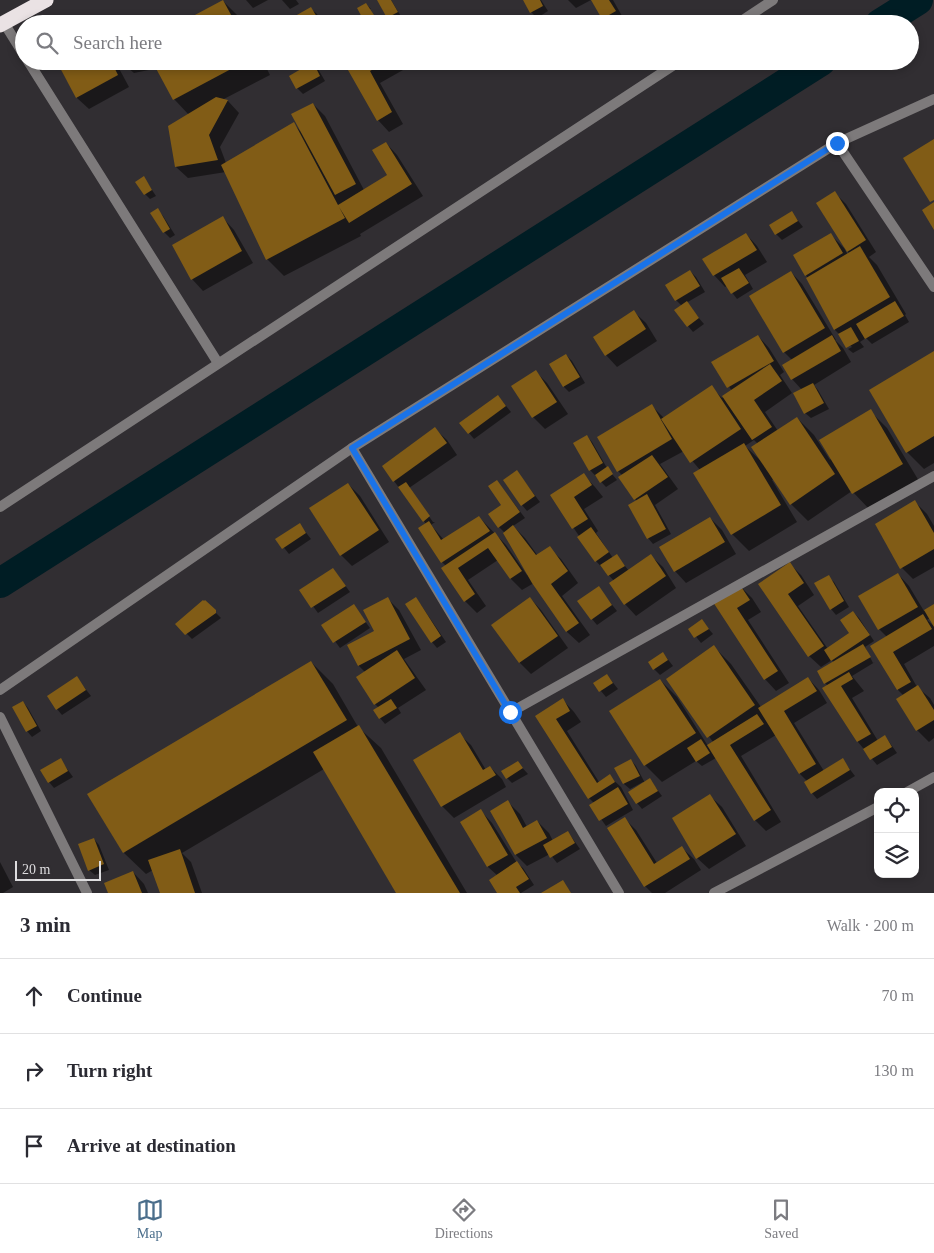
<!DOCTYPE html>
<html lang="en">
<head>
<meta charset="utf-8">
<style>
	body { margin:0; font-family:"Times New Roman",serif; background:#f7f7f7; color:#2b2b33 }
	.controls { position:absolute; right:15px; bottom:15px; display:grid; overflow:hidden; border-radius:10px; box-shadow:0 2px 8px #0003 }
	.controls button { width:45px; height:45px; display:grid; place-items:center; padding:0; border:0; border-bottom:1px solid #e1e1e2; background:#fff; color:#2b2b33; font:25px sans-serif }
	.scale { position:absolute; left:15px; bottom:12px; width:86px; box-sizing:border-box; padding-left:5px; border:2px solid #dedddf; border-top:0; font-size:14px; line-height:18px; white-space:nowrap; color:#dedddf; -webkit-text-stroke:4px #312e32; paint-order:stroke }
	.stop { position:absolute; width:15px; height:15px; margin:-11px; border:4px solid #1a73e8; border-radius:50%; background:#fff }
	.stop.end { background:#1a73e8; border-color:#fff; box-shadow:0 1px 5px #0008 }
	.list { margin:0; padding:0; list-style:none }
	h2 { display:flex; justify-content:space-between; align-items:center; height:65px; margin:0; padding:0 20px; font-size:21px }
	h2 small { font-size:16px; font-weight:400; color:#7c7c81 }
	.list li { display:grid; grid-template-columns:32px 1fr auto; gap:15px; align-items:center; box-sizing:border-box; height:75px; padding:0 20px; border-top:1px solid #e1e1e2 }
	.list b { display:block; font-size:19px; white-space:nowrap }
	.list em { font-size:16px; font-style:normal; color:#7c7c81 }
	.icon { flex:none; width:28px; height:28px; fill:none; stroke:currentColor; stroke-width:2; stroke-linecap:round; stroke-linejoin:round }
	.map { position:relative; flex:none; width:934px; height:893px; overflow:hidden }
	.search { position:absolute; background:#fff; box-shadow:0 2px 8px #0003; left:15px; right:15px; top:15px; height:55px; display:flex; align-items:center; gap:12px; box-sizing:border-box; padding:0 18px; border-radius:28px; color:#7c7c81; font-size:19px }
	.sheet { height:290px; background:#fff }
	nav { display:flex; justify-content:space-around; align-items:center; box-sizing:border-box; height:70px; border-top:1px solid #e1e1e2; background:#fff; font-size:14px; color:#7c7c81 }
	nav a { display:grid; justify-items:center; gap:2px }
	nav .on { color:#4b6e8b }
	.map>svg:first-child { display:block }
</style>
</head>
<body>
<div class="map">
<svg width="934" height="893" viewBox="0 0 934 893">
	<rect width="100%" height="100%" fill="#312e32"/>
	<g fill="#0007" fill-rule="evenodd">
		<path d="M246 0H268L253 8Z"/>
		<path d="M282 0H296L299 4 290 9Z"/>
		<path d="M379 0H391L402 18 394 22 388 17Z"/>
		<path d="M524 0H541L548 11 537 18 531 12Z"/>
		<path d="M568 0H591L576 8Z"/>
		<path d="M592 0H613L626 23 608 24 603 18Z"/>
		<path d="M223 1 240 18 243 24H180Z"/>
		<path d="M366 4 371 9H368L376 21H379L374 24H369L358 8Z"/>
		<path d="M311 9 317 14 322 24H291Z"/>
		<path d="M66 61H115L129 87 89 109 77 98 59 65Z"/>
		<path d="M127 61H147L149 70 134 73 128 68Z"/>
		<path d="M153 61H263L270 75 222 100 228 101 239 113 220 147 226 163 294 124 300 131 313 104 325 116 364 190 388 175 386 143 397 155 423 196 360 234 361 236 284 276 267 259 226 172 188 178 176 167 189 115 174 99Z"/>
		<path d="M350 61H419L380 83 403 124 389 132 378 120Z"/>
		<path d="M312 64 318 69 325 81 303 94 297 88Z"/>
		<path d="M144 178 156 196 150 199 145 194Z"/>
		<path d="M835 193 846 204 876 252 869 257 877 265 906 314 905 315 909 322 872 344 866 338 860 342 864 347 853 353 848 349 852 347 835 330 806 275 831 235 844 248 848 255 850 254 845 249Z"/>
		<path d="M158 210 163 216 175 235 170 238 164 232 152 213Z"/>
		<path d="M792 213 803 227 782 240 776 234Z"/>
		<path d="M223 218 234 230 253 263 203 291 192 279Z"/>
		<path d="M746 234 757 246 767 262 745 275 753 289 737 299 727 286 725 287 714 275Z"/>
		<path d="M690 271 696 277 705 292 686 303 704 324 693 332 688 326 682 306 676 300Z"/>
		<path d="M791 272 802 284 836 340H835L843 348 851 362 814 385 818 390 829 409 811 418 805 413 802 390 792 379 784 365 792 360 784 352 751 296Z"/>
		<path d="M634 312 646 323 657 341 617 367 606 355Z"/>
		<path d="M758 336 769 348 784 372 780 375 792 393 765 412 778 431 797 418 814 435 830 460 870 411 887 428 919 481 870 510 852 491 808 521 791 504 774 479 772 480 797 522 749 551 732 534 700 470 684 451 660 464 678 489 655 505 671 534 653 544 648 538 637 502 623 476 618 471 651 405 664 418 711 387 722 398 732 391 713 363ZM754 440 758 444 760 460 745 446Z"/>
		<path d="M934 353V463L924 469 907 452Z"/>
		<path d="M566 355 572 361 585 383 569 392 564 387Z"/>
		<path d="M536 372 547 383 568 414 545 429 533 417 513 387Z"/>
		<path d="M498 396 511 412 474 439 469 433Z"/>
		<path d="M435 429 447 440 457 455 409 488 433 522H435L431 525 444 540 479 517 506 545 527 575 528 574 505 533 499 527 503 505 497 481 525 518 513 526 525 538 538 556 549 548 561 559 578 583 562 596 590 635 579 643 567 632 534 583 522 590 511 579 498 560 468 580 486 606 477 613 465 601 443 568 446 566 442 562 426 524 394 481Z"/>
		<path d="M587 436 592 442 607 468 617 480 606 487 590 470Z"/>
		<path d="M517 472 540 502 527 511 522 505Z"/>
		<path d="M584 475 595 487 603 497 584 509 598 531 596 533 613 558 617 556 629 571 651 556 663 567 676 588 636 616 625 604 614 581 596 561 552 496Z"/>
		<path d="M348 484 360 496 389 542 352 566 341 555Z"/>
		<path d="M915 502 927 514 934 526V567L913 579 902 568Z"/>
		<path d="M710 518 722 530 736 554 686 583 675 571Z"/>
		<path d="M300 525 311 539 289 554 277 539Z"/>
		<path d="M790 564 801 575 814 595 798 606 828 649 850 634 853 612 859 618 874 641 865 647 873 663 875 662 852 676 864 691 852 698 878 741 885 736 897 753 877 765 858 742 824 688 828 686 825 683 834 663 832 660 821 667 809 656 760 584Z"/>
		<path d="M333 569 350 592 318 613 301 590Z"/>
		<path d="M898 574 909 586 924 611 934 606V625L930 618 927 620 934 626V646L904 664 917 687 930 698 934 705V738L929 742 917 730 903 695 898 690 887 637 879 629Z"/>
		<path d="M828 577 834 582 849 607 836 615 831 609Z"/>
		<path d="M740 586 752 598 761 612 748 620 789 683 776 691 765 679 715 602Z"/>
		<path d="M598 587 617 611 597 625 592 619Z"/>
		<path d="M530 598 541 610 568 648 531 674 520 663 493 625Z"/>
		<path d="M388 599 399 610 421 650 404 659 426 690 398 708 401 713 385 724 380 718 379 708 375 704 365 672 359 666 348 646 376 631Z"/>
		<path d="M415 599 421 605 446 642 437 648 432 642Z"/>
		<path d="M205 602 221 618 192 639 177 624Z"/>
		<path d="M354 606 370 628 340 648 323 625Z"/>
		<path d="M702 621 713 634 701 643 690 629Z"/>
		<path d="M714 647 731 664 761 707 808 678 819 690 827 703 794 723 824 771 842 759 855 776 817 799 812 793 807 781 800 774 776 735 741 756 781 822 766 831 755 820 716 758 702 766 696 761 662 782 645 765 660 680 677 697 708 746 713 742 667 679Z"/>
		<path d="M663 653 673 666 660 675 654 669Z"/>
		<path d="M311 662 333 684 358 727 381 748 467 893H398L324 769 182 853 191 862 202 893H161L153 870 146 874 124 853Z"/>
		<path d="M607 675 618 689 606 697 595 684Z"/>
		<path d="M77 678 91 696 62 715 57 709Z"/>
		<path d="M563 700 574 712 581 722 567 731 599 782 609 776 621 787 633 810 606 826 591 805 594 803 589 798 537 716Z"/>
		<path d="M23 702 28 708 41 731 32 737 27 731Z"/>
		<path d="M459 734 471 745 486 770 490 767 502 779 506 787 454 818 442 806 415 760Z"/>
		<path d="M60 759 73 777 54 788 49 782Z"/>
		<path d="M631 760 636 766 645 783 650 780 662 796 642 809 637 803 644 784 643 782 630 789 624 784 616 768Z"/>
		<path d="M518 763 528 774 512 783 507 778Z"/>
		<path d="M710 796 722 807 746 846 709 869 697 858Z"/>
		<path d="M508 802 520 814 527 827 537 821 549 833 553 841 568 832 580 849 557 863 550 854 527 866 516 855Z"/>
		<path d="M481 811 492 823 517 863 523 868 534 885 521 893H499L498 876 488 867 461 822Z"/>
		<path d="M625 819 636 830 657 863 682 848 694 859 701 870 665 893H652L645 886 609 829Z"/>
		<path d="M94 839 99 845 109 870 95 875 89 870Z"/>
		<path d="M0 862 13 887 3 893H0Z"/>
		<path d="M133 872 144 884 148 893H109Z"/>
	</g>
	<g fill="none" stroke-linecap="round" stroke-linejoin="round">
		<g stroke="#001d24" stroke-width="30">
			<path d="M880 24 918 0"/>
			<path d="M0 583 821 61"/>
		</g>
	</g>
	<g fill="#815c16">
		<path d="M223 0 236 24H178Z"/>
		<path d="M377 0H391L398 12 387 18Z"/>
		<path d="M523 0H540L543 6 530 13Z"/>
		<path d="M591 0H609L616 11 602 19Z"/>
		<path d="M366 3 374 15 364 21 357 8Z"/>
		<path d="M311 7 321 24H290L288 20Z"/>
		<path d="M64 61H111L118 75 76 98 58 64Z"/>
		<path d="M125 61H144V64L127 68Z"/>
		<path d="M152 61H246L173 100Z"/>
		<path d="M348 61H388L370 71 392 112 377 121 344 63Z"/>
		<path d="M313 62 320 76 296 89 289 76Z"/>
		<path d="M216 97 228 100 209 135 218 160 175 167 168 126Z"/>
		<path d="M313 103 356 184 335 195 291 114Z"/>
		<path d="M294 122 338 205 387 175 372 150 386 142 412 184 349 223 339 207 345 218 266 260 221 165Z"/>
		<path d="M934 139V200L930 202 903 158Z"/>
		<path d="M144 176 152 190 144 195 135 182Z"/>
		<path d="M835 191 866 240 847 252 816 203Z"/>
		<path d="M934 202V230L922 210Z"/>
		<path d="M158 208 170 229 163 233 150 213Z"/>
		<path d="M792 211 798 221 775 235 769 225Z"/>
		<path d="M223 216 242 251 191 280 172 245Z"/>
		<path d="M746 233 757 250 713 276 702 259Z"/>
		<path d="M831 233 843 253 805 276 793 255Z"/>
		<path d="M860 246 890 297 834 330 806 278Z"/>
		<path d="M739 268 749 283 731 294 721 278Z"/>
		<path d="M690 270 700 286 675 301 665 285Z"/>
		<path d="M791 271 825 328 783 353 749 296Z"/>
		<path d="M687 301 699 318 687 327 674 310Z"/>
		<path d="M895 301 904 316 865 339 856 324Z"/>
		<path d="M634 310 646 329 605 356 593 337Z"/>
		<path d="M851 327 859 341 846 348 838 334Z"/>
		<path d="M758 335 774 361 727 388 711 362Z"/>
		<path d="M832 335 841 351 791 380 782 365Z"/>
		<path d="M934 351V436L906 453 869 390Z"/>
		<path d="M566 354 580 377 563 387 549 364Z"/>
		<path d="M770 364 782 381 754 400 772 427 752 440 722 396Z"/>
		<path d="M536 370 557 402 532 418 511 386Z"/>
		<path d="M813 383 824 403 804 414 793 393Z"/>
		<path d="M712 385 741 429 690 463 661 419Z"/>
		<path d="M498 395 506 406 468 434 459 423Z"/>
		<path d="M652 404 672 439 617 472 597 437Z"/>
		<path d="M871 409 903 464 852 494 819 440Z"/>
		<path d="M797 417 835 474 790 505 751 447Z"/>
		<path d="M435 427 447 443 393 482 382 466Z"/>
		<path d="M587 435 603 463 589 471 573 443Z"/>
		<path d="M744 443 781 505 731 535 693 473Z"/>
		<path d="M652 455 668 477 634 500 618 477Z"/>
		<path d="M608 466 613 474 600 483 595 475Z"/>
		<path d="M517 470 535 496 521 506 503 480Z"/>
		<path d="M584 473 592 485 574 497 588 519 572 529 550 495Z"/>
		<path d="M497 480 520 512 498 528 488 514 501 505 488 486Z"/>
		<path d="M406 482 430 516 423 522 398 487Z"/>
		<path d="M348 483 379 530 340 556 309 508Z"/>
		<path d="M647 494 666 529 647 539 628 505Z"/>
		<path d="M915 500 934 533V549L900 569 875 524Z"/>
		<path d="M479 516 490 531 441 563 418 528 429 521 441 540Z"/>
		<path d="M710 517 725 542 674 572 659 547Z"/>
		<path d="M300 523 306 533 282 549 275 539Z"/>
		<path d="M513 525 536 555 550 546 568 571 551 584 579 623 566 632 532 583 503 533Z"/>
		<path d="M591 527 609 552 595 562 577 537Z"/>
		<path d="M495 532 522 571 510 579 488 548 458 568 475 594 464 602 441 568Z"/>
		<path d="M617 554 625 566 608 576 600 565Z"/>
		<path d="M651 554 666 576 624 605 609 583Z"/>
		<path d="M790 562 804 583 788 594 824 646 808 657 758 584Z"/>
		<path d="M333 568 346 586 311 608 299 590Z"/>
		<path d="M898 573 918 607 878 630 858 596Z"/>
		<path d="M829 575 844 601 830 610 814 583Z"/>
		<path d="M740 585 750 600 737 608 778 671 764 680 713 602Z"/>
		<path d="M599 586 612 605 591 620 577 601Z"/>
		<path d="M388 597 410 639 358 666 347 645 374 631 363 610Z"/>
		<path d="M416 597 441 636 431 643 405 604Z"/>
		<path d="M530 597 558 636 519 663 491 625Z"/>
		<path d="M203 600 204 601 205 600 216 610V613L185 635 175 624Z"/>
		<path d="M354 604 366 622 333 643 321 625Z"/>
		<path d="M934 604V627L924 610Z"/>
		<path d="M853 611 870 635 831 661 824 650 849 633 840 620Z"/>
		<path d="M923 614 932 629 893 652 911 682 897 690 870 646Z"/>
		<path d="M702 619 709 629 694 638 688 629Z"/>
		<path d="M863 644 871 657 824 684 817 671Z"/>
		<path d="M714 645 755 705 707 738 666 679Z"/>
		<path d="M397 650 415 678 374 705 356 677Z"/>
		<path d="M663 652 668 660 653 670 648 662Z"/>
		<path d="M311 661 347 720 123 853 87 794Z"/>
		<path d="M849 672 853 679 841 686 871 734 857 742 822 688Z"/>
		<path d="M607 674 613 683 599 692 593 683Z"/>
		<path d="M77 676 86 690 56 710 47 696Z"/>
		<path d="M808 677 817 691 784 711 816 764 799 774 758 708Z"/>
		<path d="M660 679 696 733 644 766 609 711Z"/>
		<path d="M918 685 934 710V720L916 731 896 699Z"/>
		<path d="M563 698 570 711 556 719 597 783 610 774 615 782 588 799 535 716Z"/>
		<path d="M391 699 397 708 379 719 373 710Z"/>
		<path d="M23 701 37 726 26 732 12 707Z"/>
		<path d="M757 714 764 724 730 745 771 810 754 821 707 745Z"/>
		<path d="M359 725 460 893H396L313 752Z"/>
		<path d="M460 732 483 770 490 766 496 775 441 807 413 760Z"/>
		<path d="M885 735 892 747 870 760 863 749Z"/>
		<path d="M701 739 710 753 696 762 687 748Z"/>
		<path d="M61 758 68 771 48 783 40 770Z"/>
		<path d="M843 758 850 770 811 794 804 782Z"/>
		<path d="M631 759 640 776 623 784 614 768Z"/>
		<path d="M518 761 523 768 506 779 501 771Z"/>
		<path d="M650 778 658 791 636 804 628 792Z"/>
		<path d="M618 787 628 804 599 821 589 805Z"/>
		<path d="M710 794 736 834 696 859 672 818Z"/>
		<path d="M508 800 523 828 537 820 547 838 515 855 490 811Z"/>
		<path d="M481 809 508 855 487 867 460 822Z"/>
		<path d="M625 817 654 864 682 846 690 859 644 887 607 828Z"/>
		<path d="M568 831 575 843 550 858 543 845Z"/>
		<path d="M94 838 104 864 88 871 78 844Z"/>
		<path d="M180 849 195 893H160L148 860Z"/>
		<path d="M517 861 529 879 516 887 520 893H497L489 880Z"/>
		<path d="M133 871 142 893H108L104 883Z"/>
		<path d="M563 880 571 893H541Z"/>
	</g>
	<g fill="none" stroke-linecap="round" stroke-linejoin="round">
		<g stroke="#7d7a7b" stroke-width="10">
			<path d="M4 23 24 55"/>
			<path d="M737 24 773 0"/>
			<path d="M28 61 218 363"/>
			<path d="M837 143 934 287"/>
			<path d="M352 448 619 893"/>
			<path d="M0 507 680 61"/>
			<path d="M0 690 352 448 837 143 934 99"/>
			<path d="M511 712 934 476"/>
			<path d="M0 717 87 893"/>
			<path d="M907 792 934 777"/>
			<path d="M714 893 878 807"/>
		</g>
		<path stroke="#eae2e4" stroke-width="15" d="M0 25 46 0"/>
	</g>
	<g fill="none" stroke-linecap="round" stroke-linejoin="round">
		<path stroke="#1a73e8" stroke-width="6" d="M510 712 352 448 837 143"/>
	</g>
</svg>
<div class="controls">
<button><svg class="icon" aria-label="locate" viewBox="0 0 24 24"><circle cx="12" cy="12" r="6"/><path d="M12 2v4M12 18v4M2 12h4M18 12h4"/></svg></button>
<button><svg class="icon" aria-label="layers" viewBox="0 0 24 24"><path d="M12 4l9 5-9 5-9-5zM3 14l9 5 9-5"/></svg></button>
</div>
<div class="scale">20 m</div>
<div class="stop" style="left:510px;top:712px"></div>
<div class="stop end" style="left:837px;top:143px"></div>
<div class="search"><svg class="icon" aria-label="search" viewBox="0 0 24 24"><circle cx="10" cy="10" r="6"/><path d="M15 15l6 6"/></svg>Search here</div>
</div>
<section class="sheet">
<h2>3 min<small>Walk · 200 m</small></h2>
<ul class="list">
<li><svg class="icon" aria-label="ahead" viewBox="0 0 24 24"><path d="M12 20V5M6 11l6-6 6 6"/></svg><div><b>Continue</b></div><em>70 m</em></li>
<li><svg class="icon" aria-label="right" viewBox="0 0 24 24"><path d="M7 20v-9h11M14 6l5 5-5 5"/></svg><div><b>Turn right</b></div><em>130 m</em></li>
<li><svg class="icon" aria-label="arrive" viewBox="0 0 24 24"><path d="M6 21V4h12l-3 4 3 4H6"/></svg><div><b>Arrive at destination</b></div></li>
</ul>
</section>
<nav>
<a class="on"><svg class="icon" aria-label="map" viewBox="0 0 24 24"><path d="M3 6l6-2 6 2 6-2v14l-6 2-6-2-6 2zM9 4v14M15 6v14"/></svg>Map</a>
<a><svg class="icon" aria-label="directions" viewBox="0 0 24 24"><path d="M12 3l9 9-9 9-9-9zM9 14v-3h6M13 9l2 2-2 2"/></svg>Directions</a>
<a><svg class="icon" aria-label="saved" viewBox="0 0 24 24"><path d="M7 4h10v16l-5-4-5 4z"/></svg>Saved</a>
</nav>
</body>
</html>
